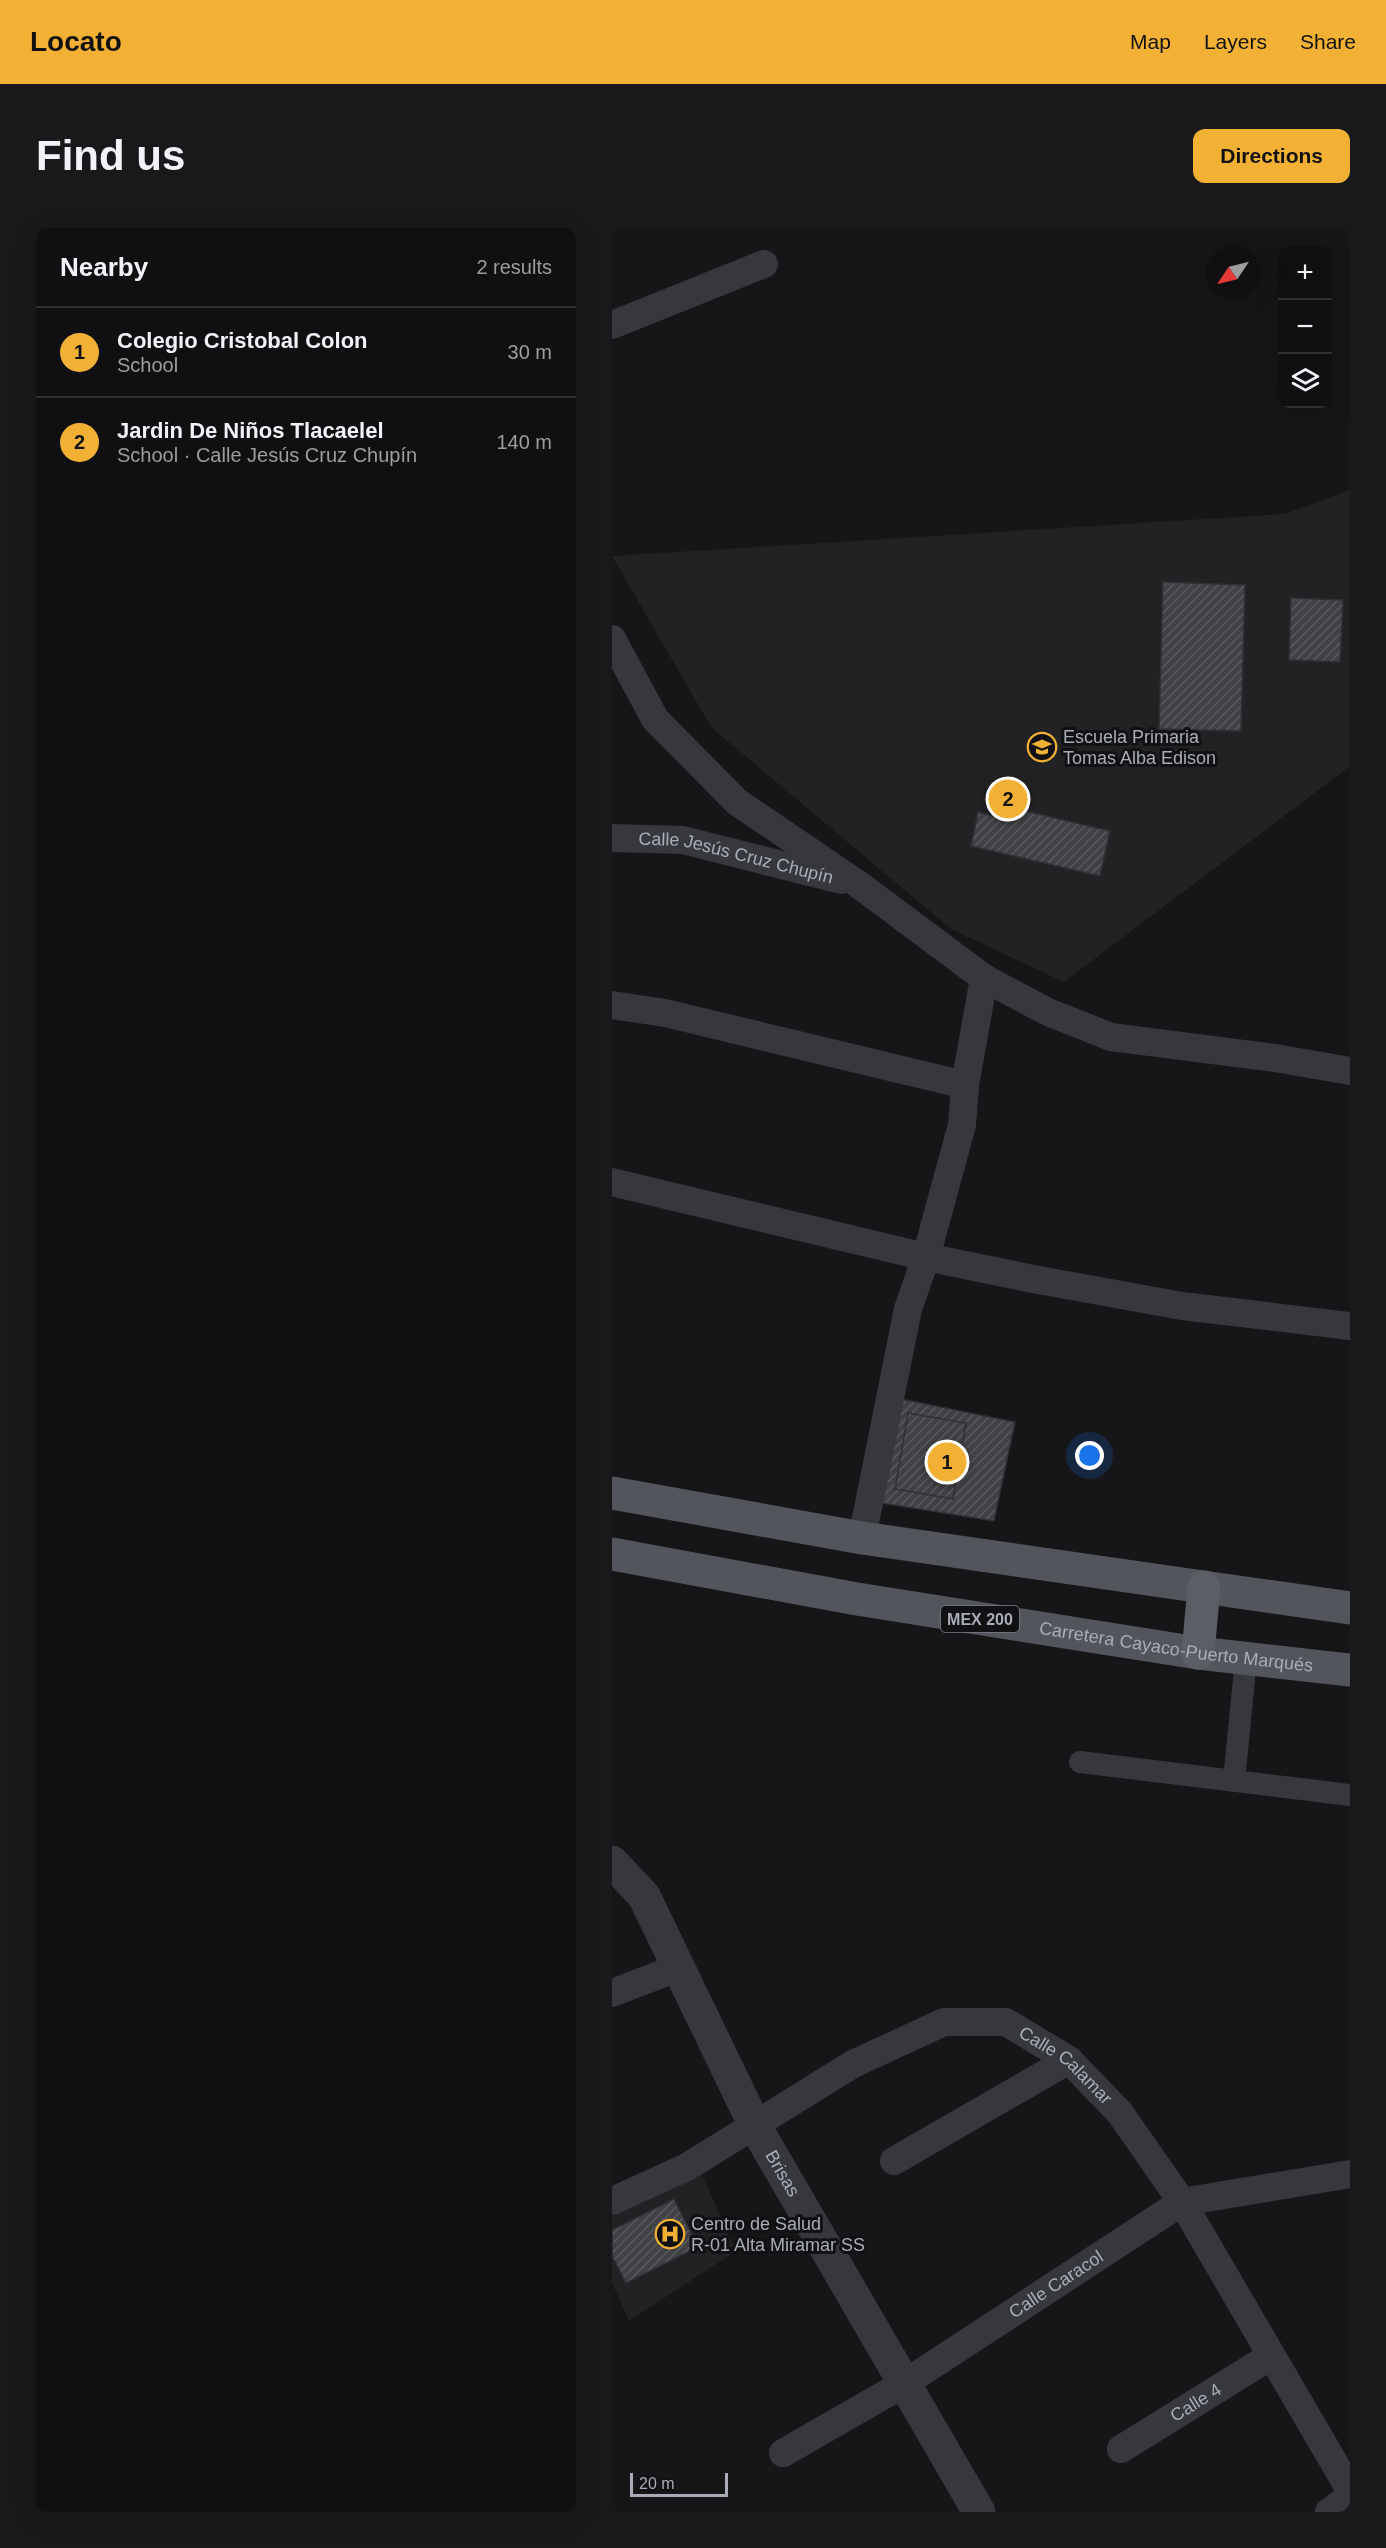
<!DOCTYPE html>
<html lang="en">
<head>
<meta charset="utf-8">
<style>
	body { margin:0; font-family:Arial,sans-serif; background:#19191b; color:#f1f3f6 }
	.controls { position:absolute; right:18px; top:18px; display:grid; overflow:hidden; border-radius:12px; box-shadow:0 6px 24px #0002 }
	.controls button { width:54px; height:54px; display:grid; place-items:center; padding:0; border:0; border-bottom:2px solid #303032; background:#101012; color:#f1f3f6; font:30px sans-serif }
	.compass { position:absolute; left:594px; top:18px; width:54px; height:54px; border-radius:50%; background:#101012; box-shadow:0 6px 24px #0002; rotate:235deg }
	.scale { position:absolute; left:18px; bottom:15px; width:98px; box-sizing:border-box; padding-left:6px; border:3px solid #a8adb8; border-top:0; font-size:16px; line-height:21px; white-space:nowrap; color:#a8adb8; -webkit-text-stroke:4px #111113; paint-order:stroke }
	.you { position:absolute; left:478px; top:1228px; width:21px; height:21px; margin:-15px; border:4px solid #fff; border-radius:50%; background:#1a73e8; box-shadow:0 0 0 9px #1a73e833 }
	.badge { display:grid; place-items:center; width:39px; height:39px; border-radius:50%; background:#f2b134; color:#111; font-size:20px; font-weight:700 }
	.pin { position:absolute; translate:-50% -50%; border:3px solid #fff; box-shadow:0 2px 6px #0006 }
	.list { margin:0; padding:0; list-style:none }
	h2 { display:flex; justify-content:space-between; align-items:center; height:78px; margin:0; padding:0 24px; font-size:26px }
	h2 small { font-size:20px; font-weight:400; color:#9c9d9f }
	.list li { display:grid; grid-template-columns:39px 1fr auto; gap:18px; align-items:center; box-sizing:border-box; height:90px; padding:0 24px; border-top:2px solid #303032 }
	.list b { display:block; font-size:22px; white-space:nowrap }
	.list p { margin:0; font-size:20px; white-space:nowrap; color:#9c9d9f }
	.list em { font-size:20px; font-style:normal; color:#9c9d9f }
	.icon { flex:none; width:33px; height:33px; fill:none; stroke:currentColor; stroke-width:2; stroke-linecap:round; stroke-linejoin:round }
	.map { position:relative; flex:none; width:738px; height:2284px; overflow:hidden; border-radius:12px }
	header { display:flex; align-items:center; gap:36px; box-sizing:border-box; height:84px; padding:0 30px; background:#f2b134; color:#111 }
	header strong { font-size:28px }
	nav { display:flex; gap:33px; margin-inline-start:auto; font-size:21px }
	.intro { display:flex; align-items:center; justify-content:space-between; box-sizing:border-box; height:144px; padding:0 36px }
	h1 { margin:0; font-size:42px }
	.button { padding:15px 27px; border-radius:12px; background:#f2b134; color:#111; font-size:21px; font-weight:700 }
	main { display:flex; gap:36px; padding:0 36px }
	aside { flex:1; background:#101012; border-radius:12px; box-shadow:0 6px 24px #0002 }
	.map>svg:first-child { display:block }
</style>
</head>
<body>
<header>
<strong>Locato</strong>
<nav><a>Map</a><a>Layers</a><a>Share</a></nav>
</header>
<div class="intro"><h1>Find us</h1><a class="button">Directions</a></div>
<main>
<aside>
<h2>Nearby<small>2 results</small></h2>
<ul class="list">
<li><span class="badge">1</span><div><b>Colegio Cristobal Colon</b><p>School</p></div><em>30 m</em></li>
<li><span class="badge">2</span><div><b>Jardin De Niños Tlacaelel</b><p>School · Calle Jesús Cruz Chupín</p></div><em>140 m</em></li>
</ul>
</aside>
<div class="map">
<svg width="738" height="2284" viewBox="0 0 738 2284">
	<defs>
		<pattern id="building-hatch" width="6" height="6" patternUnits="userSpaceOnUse" patternTransform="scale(1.5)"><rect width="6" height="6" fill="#404145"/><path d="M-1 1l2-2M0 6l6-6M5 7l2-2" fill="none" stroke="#595a5e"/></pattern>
	</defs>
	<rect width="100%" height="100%" fill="#161618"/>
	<g fill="#222225">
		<path d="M738 262V538L452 754 339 701 99 499 0 328 673 286Z"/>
		<path d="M90 1947 124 2023 17 2093 0 2055V1988Z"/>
	</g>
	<g fill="url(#building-hatch)" stroke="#303034" stroke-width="1.5">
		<path d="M551 354 633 357 629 503 547 501Z"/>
		<path d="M679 370 731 372 728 434 677 432Z"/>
		<path d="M405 581 498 603 488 648 359 618 366 584 402 593Z"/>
		<path d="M289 1171 403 1194 382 1293 269 1275Z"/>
		<path d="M296 1185 354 1195 341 1271 283 1261Z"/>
		<path d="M62 1971 86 2019 14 2055 0 2028V2002Z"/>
	</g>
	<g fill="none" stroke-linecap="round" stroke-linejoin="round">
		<g stroke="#37383d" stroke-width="22">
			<path d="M468 1534 738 1567"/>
			<path d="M622 1553 634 1430"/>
		</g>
		<g stroke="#37383d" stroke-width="28">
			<path d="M0 97 152 36"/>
			<path d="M0 411 43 491 125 574 246 656 372 750 436 784 499 809 663 830 738 843"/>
			<path id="s1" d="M0 610 71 612 229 652"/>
			<path d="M0 777 53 785 353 857"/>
			<path d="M0 954 314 1029 421 1051 570 1078 738 1098"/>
			<path d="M250 1310 296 1081 314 1029 350 897 353 857 372 750"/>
			<path d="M0 1765 65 1740"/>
			<path d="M282 1933 457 1832"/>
			<path id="s2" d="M0 1973 75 1939 241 1836 332 1794H394L457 1832 508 1885 570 1974 738 2262"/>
			<path id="s3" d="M509 2221 659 2128"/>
			<path id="s4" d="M171 2225 293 2155 570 1974 738 1946"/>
			<path d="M717 2284 738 2269"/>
		</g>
		<path stroke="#37383d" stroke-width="33" id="s5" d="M0 1634 32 1668 143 1898 367 2284"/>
		<g stroke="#53555c" stroke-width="33">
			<path d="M0 1265 250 1310 738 1380"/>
			<path id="s6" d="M0 1326 245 1371 586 1425 738 1442"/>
		</g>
		<path stroke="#5b5e65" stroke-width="33" d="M586 1425 592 1359"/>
	</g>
	<defs>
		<g id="school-ring" transform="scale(1.5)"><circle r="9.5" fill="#111113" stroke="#f2b134" stroke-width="1.5"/><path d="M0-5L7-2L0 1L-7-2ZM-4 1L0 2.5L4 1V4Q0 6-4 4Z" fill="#f2b134"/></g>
		<g id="hospital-ring" transform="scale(1.5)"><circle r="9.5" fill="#111113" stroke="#f2b134" stroke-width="1.5"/><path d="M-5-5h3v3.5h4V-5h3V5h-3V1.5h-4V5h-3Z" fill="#f2b134"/></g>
	</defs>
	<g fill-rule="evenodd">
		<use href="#school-ring" x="430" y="519"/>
		<use href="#hospital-ring" x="58" y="2006"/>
	</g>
	<g text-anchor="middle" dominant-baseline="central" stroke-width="6" stroke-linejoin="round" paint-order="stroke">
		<rect fill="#111113" stroke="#7b7e86" stroke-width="1.5" x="329" y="1378" width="78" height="26" rx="4.5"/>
		<g font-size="16" font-weight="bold" fill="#a8adb8">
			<text x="368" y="1391">MEX 200</text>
		</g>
		<g font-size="18" fill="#a8adb8" stroke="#111113" text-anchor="start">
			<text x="451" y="509">Escuela Primaria<tspan x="451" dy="21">Tomas Alba Edison</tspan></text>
			<text x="79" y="1996">Centro de Salud<tspan x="79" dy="21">R-01 Alta Miramar SS</tspan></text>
		</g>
		<g font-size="18" fill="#a8adb8" stroke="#111113">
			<text stroke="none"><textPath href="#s1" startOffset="126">Calle Jesús Cruz Chupín</textPath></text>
			<text stroke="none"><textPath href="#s6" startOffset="572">Carretera Cayaco-Puerto Marqués</textPath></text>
			<text stroke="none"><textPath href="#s2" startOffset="514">Calle Calamar</textPath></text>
			<text stroke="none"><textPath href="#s5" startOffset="357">Brisas</textPath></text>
			<text stroke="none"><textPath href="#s4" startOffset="321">Calle Caracol</textPath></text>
			<text stroke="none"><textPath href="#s3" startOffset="88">Calle 4</textPath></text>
		</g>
	</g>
</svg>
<div class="controls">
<button>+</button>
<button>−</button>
<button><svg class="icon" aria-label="layers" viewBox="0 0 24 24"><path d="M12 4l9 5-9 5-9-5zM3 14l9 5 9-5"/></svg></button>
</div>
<svg class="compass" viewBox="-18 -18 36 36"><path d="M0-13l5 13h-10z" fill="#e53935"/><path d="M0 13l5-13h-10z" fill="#9c9d9f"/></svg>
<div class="scale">20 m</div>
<div class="you"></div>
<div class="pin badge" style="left:335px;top:1234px">1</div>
<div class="pin badge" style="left:396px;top:571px">2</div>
</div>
</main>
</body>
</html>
